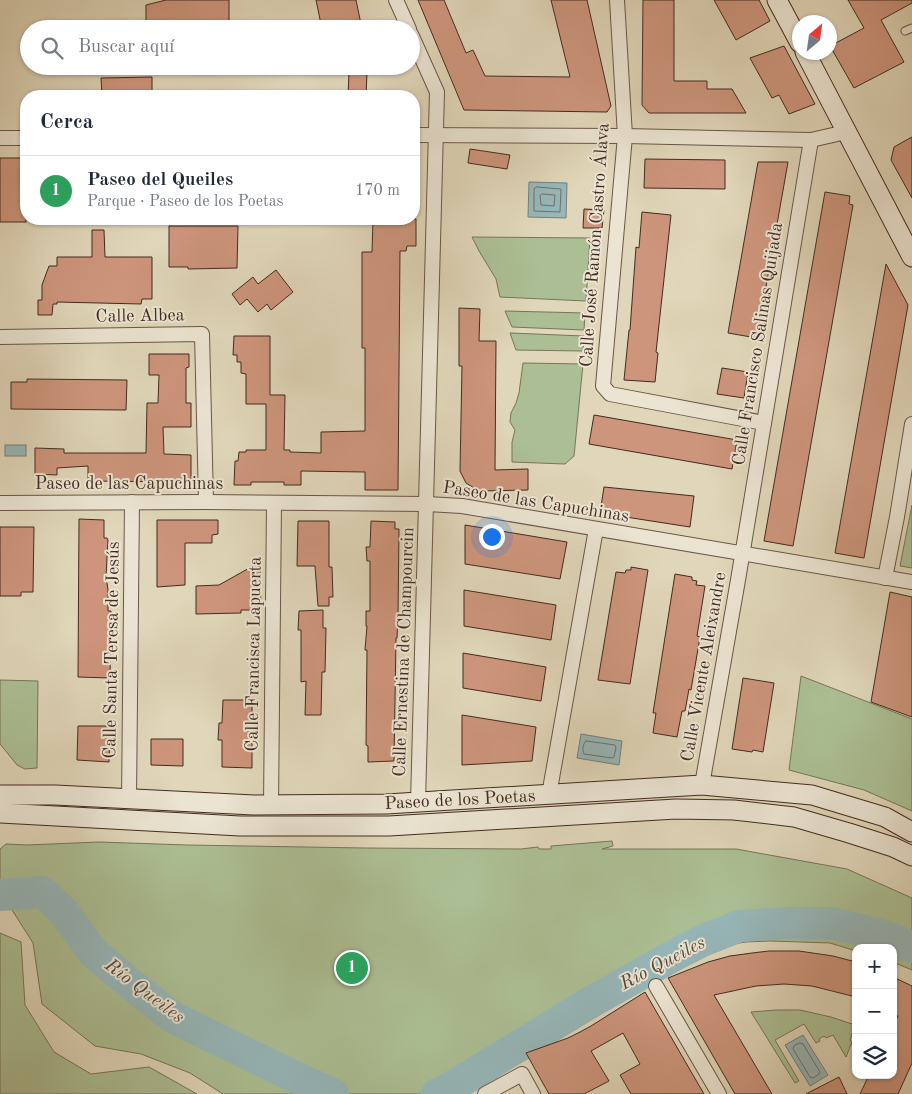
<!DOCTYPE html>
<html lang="es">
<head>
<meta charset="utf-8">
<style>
	body { margin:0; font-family:"Old Standard TT",serif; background:#f2f2f3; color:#1f2937 }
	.controls { position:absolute; right:15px; bottom:15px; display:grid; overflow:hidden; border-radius:10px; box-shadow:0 1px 4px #0004 }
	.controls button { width:45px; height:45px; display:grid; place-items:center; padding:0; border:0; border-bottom:1px solid #e0e1e3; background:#fff; color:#1f2937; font:25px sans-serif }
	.compass { position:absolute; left:792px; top:15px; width:45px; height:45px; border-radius:50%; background:#fff; box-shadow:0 1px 4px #0004; rotate:29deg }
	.you { position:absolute; left:491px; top:536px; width:18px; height:18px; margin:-12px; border:4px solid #fff; border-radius:50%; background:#1a73e8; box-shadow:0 0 0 8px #1a73e833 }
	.badge { display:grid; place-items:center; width:32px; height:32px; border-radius:50%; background:#b45309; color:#fff; font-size:16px; font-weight:700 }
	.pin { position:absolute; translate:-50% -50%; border:2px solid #fff; box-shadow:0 1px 5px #0006 }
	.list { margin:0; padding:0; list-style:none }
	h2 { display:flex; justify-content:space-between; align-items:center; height:65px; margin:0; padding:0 20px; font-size:21px }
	h2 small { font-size:16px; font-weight:400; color:#747a83 }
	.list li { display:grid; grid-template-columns:32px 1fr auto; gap:15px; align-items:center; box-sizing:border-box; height:70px; padding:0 20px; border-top:1px solid #e0e1e3 }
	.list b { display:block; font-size:19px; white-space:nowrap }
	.list p { margin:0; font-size:16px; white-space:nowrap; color:#747a83 }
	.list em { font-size:16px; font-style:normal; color:#747a83 }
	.icon { flex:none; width:28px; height:28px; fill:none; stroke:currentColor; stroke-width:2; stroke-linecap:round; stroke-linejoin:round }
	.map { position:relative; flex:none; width:912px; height:1094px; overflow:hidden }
	.search { position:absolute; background:#fff; box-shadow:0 1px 4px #0004; left:20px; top:20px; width:400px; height:55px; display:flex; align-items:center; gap:12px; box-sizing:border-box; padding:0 18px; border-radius:28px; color:#747a83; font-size:19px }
	.panel { position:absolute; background:#fff; box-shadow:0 1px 4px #0004; left:20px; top:90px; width:400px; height:135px; border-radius:20px }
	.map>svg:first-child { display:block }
</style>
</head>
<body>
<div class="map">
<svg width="912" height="1094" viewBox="0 0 912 1094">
	<rect width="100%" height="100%" fill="#e0d6b9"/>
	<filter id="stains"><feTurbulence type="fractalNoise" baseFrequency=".004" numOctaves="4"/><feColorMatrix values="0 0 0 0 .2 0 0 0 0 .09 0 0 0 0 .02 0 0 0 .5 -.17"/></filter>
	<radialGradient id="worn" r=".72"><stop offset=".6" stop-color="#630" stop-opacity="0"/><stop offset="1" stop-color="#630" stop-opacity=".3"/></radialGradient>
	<g fill="#acbf94" stroke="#78755a">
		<path d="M472 237 590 238 586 301 500 297 496 279 479 251Z"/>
		<path d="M505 311 585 313 584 330 512 327Z"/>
		<path d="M510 333 584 336 583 351 516 350Z"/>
		<path d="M523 363 583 364 574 456 565 464 512 462V442L515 430 510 422 511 413 516 403 519 393Z"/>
		<path d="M912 505V568L900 566Z"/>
		<path d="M801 676 912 719V811L864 790 789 770Z"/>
		<path d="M0 680 38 681 37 768 25 769 17 765 0 744Z"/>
		<path d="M612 841 613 846 602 849H736L847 869 912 898V970L893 962V948H856V951L830 943 770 941 746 942 720 946 669 967 654 977 641 989 566 1034 520 1051 450 1094H223L190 1073 141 1054 95 1046 42 1004 33 943 0 891V849L6 844 27 845 99 842 187 845 364 848 521 849 538 847 539 849H551V846Z"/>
		<path d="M0 933 21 942 25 1005 54 1052 91 1074 149 1067 197 1094H0Z"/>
		<path d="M777 1010H800L831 1017 855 1025 850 1040 852 1042 846 1057 833 1035 826 1038 824 1036 819 1039 820 1041 816 1043 804 1024 775 1040 799 1081 795 1083 751 1012Z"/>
	</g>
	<g fill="#97b7b9" stroke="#757f7b">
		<path d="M529 182 567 183 566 218 528 217Z"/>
		<rect x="5" y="445" width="21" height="11"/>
		<path d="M581 734 622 741 619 765 577 758Z"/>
		<path d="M803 1035 828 1075 810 1086 785 1045Z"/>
	</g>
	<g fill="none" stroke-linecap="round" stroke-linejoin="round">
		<g stroke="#6d716c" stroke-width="1">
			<path d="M537 187 561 189 560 212 534 211V189Z"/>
			<path d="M542 194 555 195 554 206 541 205 540 196Z"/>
			<path d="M586 741 615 745 616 748 614 757 612 758 584 754C582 751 583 743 586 741Z"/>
			<path d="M800 1043 803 1044 820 1072 819 1074 813 1078 810 1077 793 1049 794 1046Z"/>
		</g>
		<g stroke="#97b7b9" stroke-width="32">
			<path d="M0 895 42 892 63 911 94 953 138 990 174 1018 295 1077 333 1094"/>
			<path d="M437 1094 450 1088 586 1005 671 957 702 941 740 926 789 923H832L881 935 912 947"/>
		</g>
	</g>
	<g fill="#cd957c" stroke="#432b1f">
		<path d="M166 0H229V29H146V5Z"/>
		<path d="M316 0H356L362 29H348L347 25 333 28V26L322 29Z"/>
		<path d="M418 0H444L466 53 473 50 485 76 570 77 551 0H587L611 106 607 112 464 110Z"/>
		<path d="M643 0H674V81H707V89H732L746 113H649L642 105Z"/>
		<path d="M714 0H759L770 21 736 40Z"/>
		<path d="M848 0H912V3L881 20 904 62 854 88 830 46 864 28Z"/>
		<path d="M784 46 815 104 789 114 779 95 772 98 750 58Z"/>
		<path d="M349 73H367L366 96H348Z"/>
		<path d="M152 77V96H102L101 78Z"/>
		<path d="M912 137V198L891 160 894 147Z"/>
		<path d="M470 149 510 155 507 169 468 163Z"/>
		<rect x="0" y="158" width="26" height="64"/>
		<path d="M645 159 725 160V189L644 188Z"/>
		<path d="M758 162H788L757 338 728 333Z"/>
		<path d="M825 192 850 196 849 204 853 205 793 546 764 541Z"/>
		<path d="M584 209 604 210 602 228H583Z"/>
		<path d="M642 212 671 215 656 352 658 353 655 382 624 380 629 330H630L636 247 639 248Z"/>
		<path d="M373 219H416V246H407L406 251H400L398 490H365V472L301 471V485H284V482H251V485H234L235 461H238L239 452H246V450H266V404H246V374L241 373V362H237V355H233L234 336H270V395H285L284 450H290V452L321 453V432L365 431V348H362V252H372Z"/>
		<path d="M169 226H238L237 268 188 269V267H169Z"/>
		<path d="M92 230H104L105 257H152V299H142L141 304 57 302V304H53L52 315H38V300H42V285L49 266H57V257H92Z"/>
		<path d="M886 264 908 305 864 558 835 553Z"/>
		<path d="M276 270 293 292 271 310 267 304 258 312 247 299 240 305 232 294 253 277 258 284Z"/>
		<path d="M459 308 480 309 479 341H496L495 470 528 469V490L479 491 466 483 460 471 462 366H459Z"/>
		<path d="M149 354H189V367L186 368V403H191V427H163L164 454 191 455V482L88 481V466L57 468V475L35 474V448L64 449V453H146L147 403H158L159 375H149Z"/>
		<path d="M722 368 748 372 744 398 717 394Z"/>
		<path d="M27 379 127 380 126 410 11 409V382H27Z"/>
		<path d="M594 415 737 440 732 469 589 444Z"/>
		<path d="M604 487 694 496 690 527 600 513Z"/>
		<path d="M79 519 104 520V538H107L108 540 106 576 108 590V611H111L110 678 78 677Z"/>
		<path d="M157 520H218V534L212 535V543H185V585L157 587Z"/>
		<path d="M298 521H329V567H332L333 597H329V606H318L315 566H297Z"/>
		<path d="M371 521 395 522V529H399L398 616 397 638H396L394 761 368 762V746L366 745 367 650H365L367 626H366V611H370V561H367L366 547H370Z"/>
		<path d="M465 525 567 542 560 579 465 564Z"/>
		<path d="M0 527H34L33 592H21V596H0Z"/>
		<path d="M260 562 261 610H241V613L196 614V586L219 585Z"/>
		<path d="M631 567 648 570 630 684 598 680 616 572 625 573 626 570H631Z"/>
		<path d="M675 574 692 577V580L697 581 696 585 705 586 697 636 700 637 691 690 689 689 685 711H682L677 737 653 733 656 713H653Z"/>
		<path d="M464 590 556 605 551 640 464 626Z"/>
		<path d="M890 592 912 597V717L871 702Z"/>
		<path d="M323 610V628H326L325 672H322L321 715H305L306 681 301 682V630H298L299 611Z"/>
		<path d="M463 653 546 667 541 701 463 688Z"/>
		<path d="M743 678 774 683 763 752 753 750 752 752 732 749Z"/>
		<path d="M223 700H252V768L222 767V740H218L219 723H222Z"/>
		<path d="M462 715 536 727 532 761 462 765Z"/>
		<path d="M78 726H110L109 762 77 760Z"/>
		<path d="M151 739H183V766L151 765Z"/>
		<path d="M769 951H799L833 956 856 962V997L812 986 784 984 756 986 714 995 772 1094H735L668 978 708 962 730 956 752 953Z"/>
		<path d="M893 977 912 986V1063L898 1094H860L869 1075H893V1027L898 1016 893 1014Z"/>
		<path d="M645 992 704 1094H631L620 1075 640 1064 623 1033 591 1051 609 1081 584 1094H549L526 1053 568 1038 580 1032 591 1026Z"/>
		<path d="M839 1077 847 1094H806Z"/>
	</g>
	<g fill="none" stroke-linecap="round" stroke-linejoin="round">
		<g stroke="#6a5646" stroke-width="9">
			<path id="lane" d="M905 31 912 28"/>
		</g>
		<g stroke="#6a5646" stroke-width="16">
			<g id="street">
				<path d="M396 0 409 29"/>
				<path d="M617 0 625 136 603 386 610 394 764 423"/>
				<path d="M411 34 437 92 418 802"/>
				<path d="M414 135 625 136 811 140 846 132"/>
				<path d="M0 138H26"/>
				<path d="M0 337 202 334 206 502"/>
				<path d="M0 503 206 502 427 504 462 506 912 582"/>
				<path d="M885 578 897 517 912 424"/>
				<path d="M702 785 738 580 811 140"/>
				<path d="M549 795 596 529"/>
				<path d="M129 799 132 502"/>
				<path d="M271 805 274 503"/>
				<path d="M656 986 719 1094"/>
				<path d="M485 1094 522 1074 533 1094"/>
			</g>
		</g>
		<g stroke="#432b1f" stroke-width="21">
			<g id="secondary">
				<path d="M777 0 800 43"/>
				<path d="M805 52 912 257"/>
				<path d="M0 795H55L254 805 386 804 702 785 812 795 885 817 912 832"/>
				<path d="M0 813 240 826H389L676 809 734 810 794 817 849 833 893 847 912 856"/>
			</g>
		</g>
		<use href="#lane" stroke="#ebe4d2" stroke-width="7"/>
		<use href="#street" stroke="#ebe4d2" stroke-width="14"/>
		<use href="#secondary" stroke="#ebe4d2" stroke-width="19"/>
	</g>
	<g text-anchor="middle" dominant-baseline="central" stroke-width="4" stroke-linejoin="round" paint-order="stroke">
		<g font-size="18" fill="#432b1f" stroke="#ebe4d2">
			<text transform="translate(595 245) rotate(-86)">Calle José Ramón Castro Álava</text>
			<text transform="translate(140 316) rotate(-1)">Calle Albea</text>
			<text transform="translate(758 344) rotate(-81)">Calle Francisco Salinas Quijada</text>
			<text x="129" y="484">Paseo de las Capuchinas</text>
			<text transform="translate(536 502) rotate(9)">Paseo de las Capuchinas</text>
			<text transform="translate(112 650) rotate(-89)">Calle Santa Teresa de Jesús</text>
			<text transform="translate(404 652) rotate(-88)">Calle Ernestina de Champourcin</text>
			<text transform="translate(254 654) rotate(-89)">Calle Francisca Lapuerta</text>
			<text transform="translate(704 667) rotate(-80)">Calle Vicente Aleixandre</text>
			<text transform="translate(460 800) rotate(-3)">Paseo de los Poetas</text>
		</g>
		<g font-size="19" font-style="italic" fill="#54473e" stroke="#ebe4d2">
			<text transform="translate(663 964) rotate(-28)">Río Queiles</text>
			<text transform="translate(144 992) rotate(37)">Río Queiles</text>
		</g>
	</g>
	<rect width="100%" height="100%" filter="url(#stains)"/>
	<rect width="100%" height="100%" fill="url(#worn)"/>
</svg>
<div class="controls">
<button>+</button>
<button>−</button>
<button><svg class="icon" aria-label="layers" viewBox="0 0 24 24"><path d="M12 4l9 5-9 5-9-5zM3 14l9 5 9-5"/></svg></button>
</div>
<svg class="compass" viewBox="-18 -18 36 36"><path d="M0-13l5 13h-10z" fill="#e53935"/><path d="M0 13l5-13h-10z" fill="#747a83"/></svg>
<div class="you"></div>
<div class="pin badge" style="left:352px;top:968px;background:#2e9e5b">1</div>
<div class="search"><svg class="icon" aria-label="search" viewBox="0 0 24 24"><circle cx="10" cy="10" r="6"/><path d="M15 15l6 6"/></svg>Buscar aquí</div>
<section class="panel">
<h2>Cerca<small></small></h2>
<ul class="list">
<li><span class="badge" style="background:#2e9e5b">1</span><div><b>Paseo del Queiles</b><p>Parque · Paseo de los Poetas</p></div><em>170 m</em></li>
</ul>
</section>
</div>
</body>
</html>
